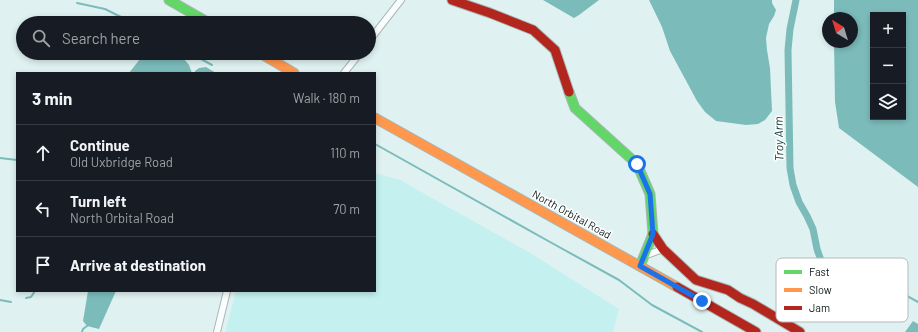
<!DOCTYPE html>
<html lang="en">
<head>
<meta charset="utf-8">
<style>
	body { margin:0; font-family:Barlow,sans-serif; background:#242831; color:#f1f3f6 }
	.controls { position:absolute; right:12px; top:12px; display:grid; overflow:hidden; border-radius:0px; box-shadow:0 2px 6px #0003 }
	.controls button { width:36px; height:36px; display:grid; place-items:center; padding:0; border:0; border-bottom:1px solid #363941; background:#171b24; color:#f1f3f6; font:20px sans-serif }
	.compass { position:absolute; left:822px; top:12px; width:36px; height:36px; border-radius:50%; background:#171b24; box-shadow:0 2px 6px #0003; rotate:322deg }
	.stop { position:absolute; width:12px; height:12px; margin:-9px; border:3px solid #1a73e8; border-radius:50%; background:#fff }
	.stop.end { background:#1a73e8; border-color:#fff; box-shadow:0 1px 4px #0008 }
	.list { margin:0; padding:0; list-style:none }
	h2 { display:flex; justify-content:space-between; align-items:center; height:52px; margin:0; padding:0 16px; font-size:17px }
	h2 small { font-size:13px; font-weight:400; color:#9ea1a6 }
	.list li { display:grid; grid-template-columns:26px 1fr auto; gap:12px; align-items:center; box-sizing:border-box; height:56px; padding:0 16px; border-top:1px solid #363941 }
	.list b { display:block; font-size:15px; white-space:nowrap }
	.list p { margin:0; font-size:13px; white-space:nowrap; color:#9ea1a6 }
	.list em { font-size:13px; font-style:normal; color:#9ea1a6 }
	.icon { flex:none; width:22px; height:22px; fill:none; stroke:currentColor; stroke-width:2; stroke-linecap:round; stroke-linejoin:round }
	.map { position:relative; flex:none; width:918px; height:332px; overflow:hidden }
	.search { position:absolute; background:#171b24; box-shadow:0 2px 6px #0003; left:16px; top:16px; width:360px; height:44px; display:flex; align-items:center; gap:10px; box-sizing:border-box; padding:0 14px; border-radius:22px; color:#9ea1a6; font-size:15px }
	.panel { position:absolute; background:#171b24; box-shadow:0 2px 6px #0003; left:16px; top:72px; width:360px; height:220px; border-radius:0px }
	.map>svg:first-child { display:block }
</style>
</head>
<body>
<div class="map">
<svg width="918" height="332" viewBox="0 0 918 332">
	<rect width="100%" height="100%" fill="#dff2f1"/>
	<path fill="#c4f1f0" d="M375 173 400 180 532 254 619 309 613 332H226V329L236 291H375Z"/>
	<g fill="#7bbcbb" fill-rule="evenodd">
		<path d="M543 0H599L579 15 574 18Z"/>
		<path d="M649 0H772V3L776 10 774 16 769 24 766 38 767 50 770 68 772 111 765 120 758 124 746 125 716 121 705 112 697 101 670 51 662 27Z"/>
		<path d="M834 0H918V187L839 128 835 102 834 42H852V18H834ZM873 15H903V117H873Z"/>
		<path d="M149 53H157L184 59 189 65 192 73H129L140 59Z"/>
		<path d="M206 67 216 73H195V71L199 68Z"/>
		<path d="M88 291H116L99 329 87 326 83 321Z"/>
		<path d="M913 321 918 324V332H905Z"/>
	</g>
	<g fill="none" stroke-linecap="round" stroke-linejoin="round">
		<g stroke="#7bbcbb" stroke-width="2">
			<path d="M77 3 105 9 133 23"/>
			<path d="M190 53 212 65"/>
			<path d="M375 144 550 242 619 280 652 305 702 332"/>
			<path d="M0 158 17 160"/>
			<path d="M825 272 832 284 841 295 867 304 889 286 918 302"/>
			<path d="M26 298 31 297 35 291"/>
			<path d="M0 300 11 302"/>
			<path d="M82 332 83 329 87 326"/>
		</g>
		<path stroke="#7bbcbb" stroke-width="7" d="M796 0 790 29 788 50 790 168 793 185 799 202 807 216 813 229 817 249 825 272"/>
		<g stroke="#a8b7b6" stroke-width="8">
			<g id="street">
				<path d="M369 41 401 0"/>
				<path d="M344 73 360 53"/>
				<path d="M644 256 663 249"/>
				<path d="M217 332 227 291"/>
			</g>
		</g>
		<g stroke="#a8b7b6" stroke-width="11">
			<g id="fast">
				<path d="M169 0 209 23"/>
				<path d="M569 92 575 108 637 164 650 194 653 234 640 266"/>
			</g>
		</g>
		<g stroke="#a8b7b6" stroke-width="11">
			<g id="slow">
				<path d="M260 53 294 73"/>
				<path d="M375 118 677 287"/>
			</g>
		</g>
		<g stroke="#a8b7b6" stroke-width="11">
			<g id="jam">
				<path d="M452 0 490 13 533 30 555 50 569 92"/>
				<path d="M653 234 663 249 696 280 728 290 740 298 753 304 800 332"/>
				<path d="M677 287 756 332"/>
			</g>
		</g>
		<use href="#street" stroke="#fafdfd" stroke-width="6"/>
		<use href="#fast" stroke="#63d668" stroke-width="9"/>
		<use href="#slow" stroke="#ff974d" stroke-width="9"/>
		<use href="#jam" stroke="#b3261e" stroke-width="9"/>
	</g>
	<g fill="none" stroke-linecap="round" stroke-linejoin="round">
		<path stroke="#1a73e8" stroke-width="5" d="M637 164 650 194 653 234 640 266 702 301"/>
	</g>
	<g text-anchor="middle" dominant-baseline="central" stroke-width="3" stroke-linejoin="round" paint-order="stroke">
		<g font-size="11" fill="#0c1818" stroke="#fff">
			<text transform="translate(572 214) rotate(29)">North Orbital Road</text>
		</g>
		<g font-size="12" font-style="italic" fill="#0c3636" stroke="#fff">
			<text transform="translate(778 139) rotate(-91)">Troy Arm</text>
		</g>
	</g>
	<rect x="776" y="258" width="132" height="64" rx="6" fill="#fff" stroke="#b6baba" stroke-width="1"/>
	<rect x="784" y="270" width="18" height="4" fill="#63d668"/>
	<rect x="784" y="288" width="18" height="4" fill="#ff974d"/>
	<rect x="784" y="306" width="18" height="4" fill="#b3261e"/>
	<g font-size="11" fill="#0c1818">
		<text x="809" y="276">Fast</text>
		<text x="809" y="294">Slow</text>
		<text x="809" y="312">Jam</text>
	</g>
</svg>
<div class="controls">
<button>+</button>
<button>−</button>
<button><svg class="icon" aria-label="layers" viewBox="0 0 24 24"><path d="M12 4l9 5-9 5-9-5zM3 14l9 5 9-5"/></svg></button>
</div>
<svg class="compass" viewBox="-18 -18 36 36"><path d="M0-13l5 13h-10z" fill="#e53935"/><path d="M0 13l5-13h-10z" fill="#9ea1a6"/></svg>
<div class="stop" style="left:637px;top:164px"></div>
<div class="stop end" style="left:702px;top:301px"></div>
<div class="search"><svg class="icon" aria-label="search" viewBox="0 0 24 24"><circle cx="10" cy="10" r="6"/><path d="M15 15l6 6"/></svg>Search here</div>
<section class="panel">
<h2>3 min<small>Walk · 180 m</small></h2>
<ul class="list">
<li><svg class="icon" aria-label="ahead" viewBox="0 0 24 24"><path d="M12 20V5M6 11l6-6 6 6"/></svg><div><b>Continue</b><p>Old Uxbridge Road</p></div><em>110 m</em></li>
<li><svg class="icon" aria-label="left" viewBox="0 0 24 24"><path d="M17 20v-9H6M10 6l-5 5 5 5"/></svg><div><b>Turn left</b><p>North Orbital Road</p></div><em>70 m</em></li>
<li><svg class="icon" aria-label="arrive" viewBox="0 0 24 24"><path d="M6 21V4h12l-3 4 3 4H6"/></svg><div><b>Arrive at destination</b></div></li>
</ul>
</section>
</div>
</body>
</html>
